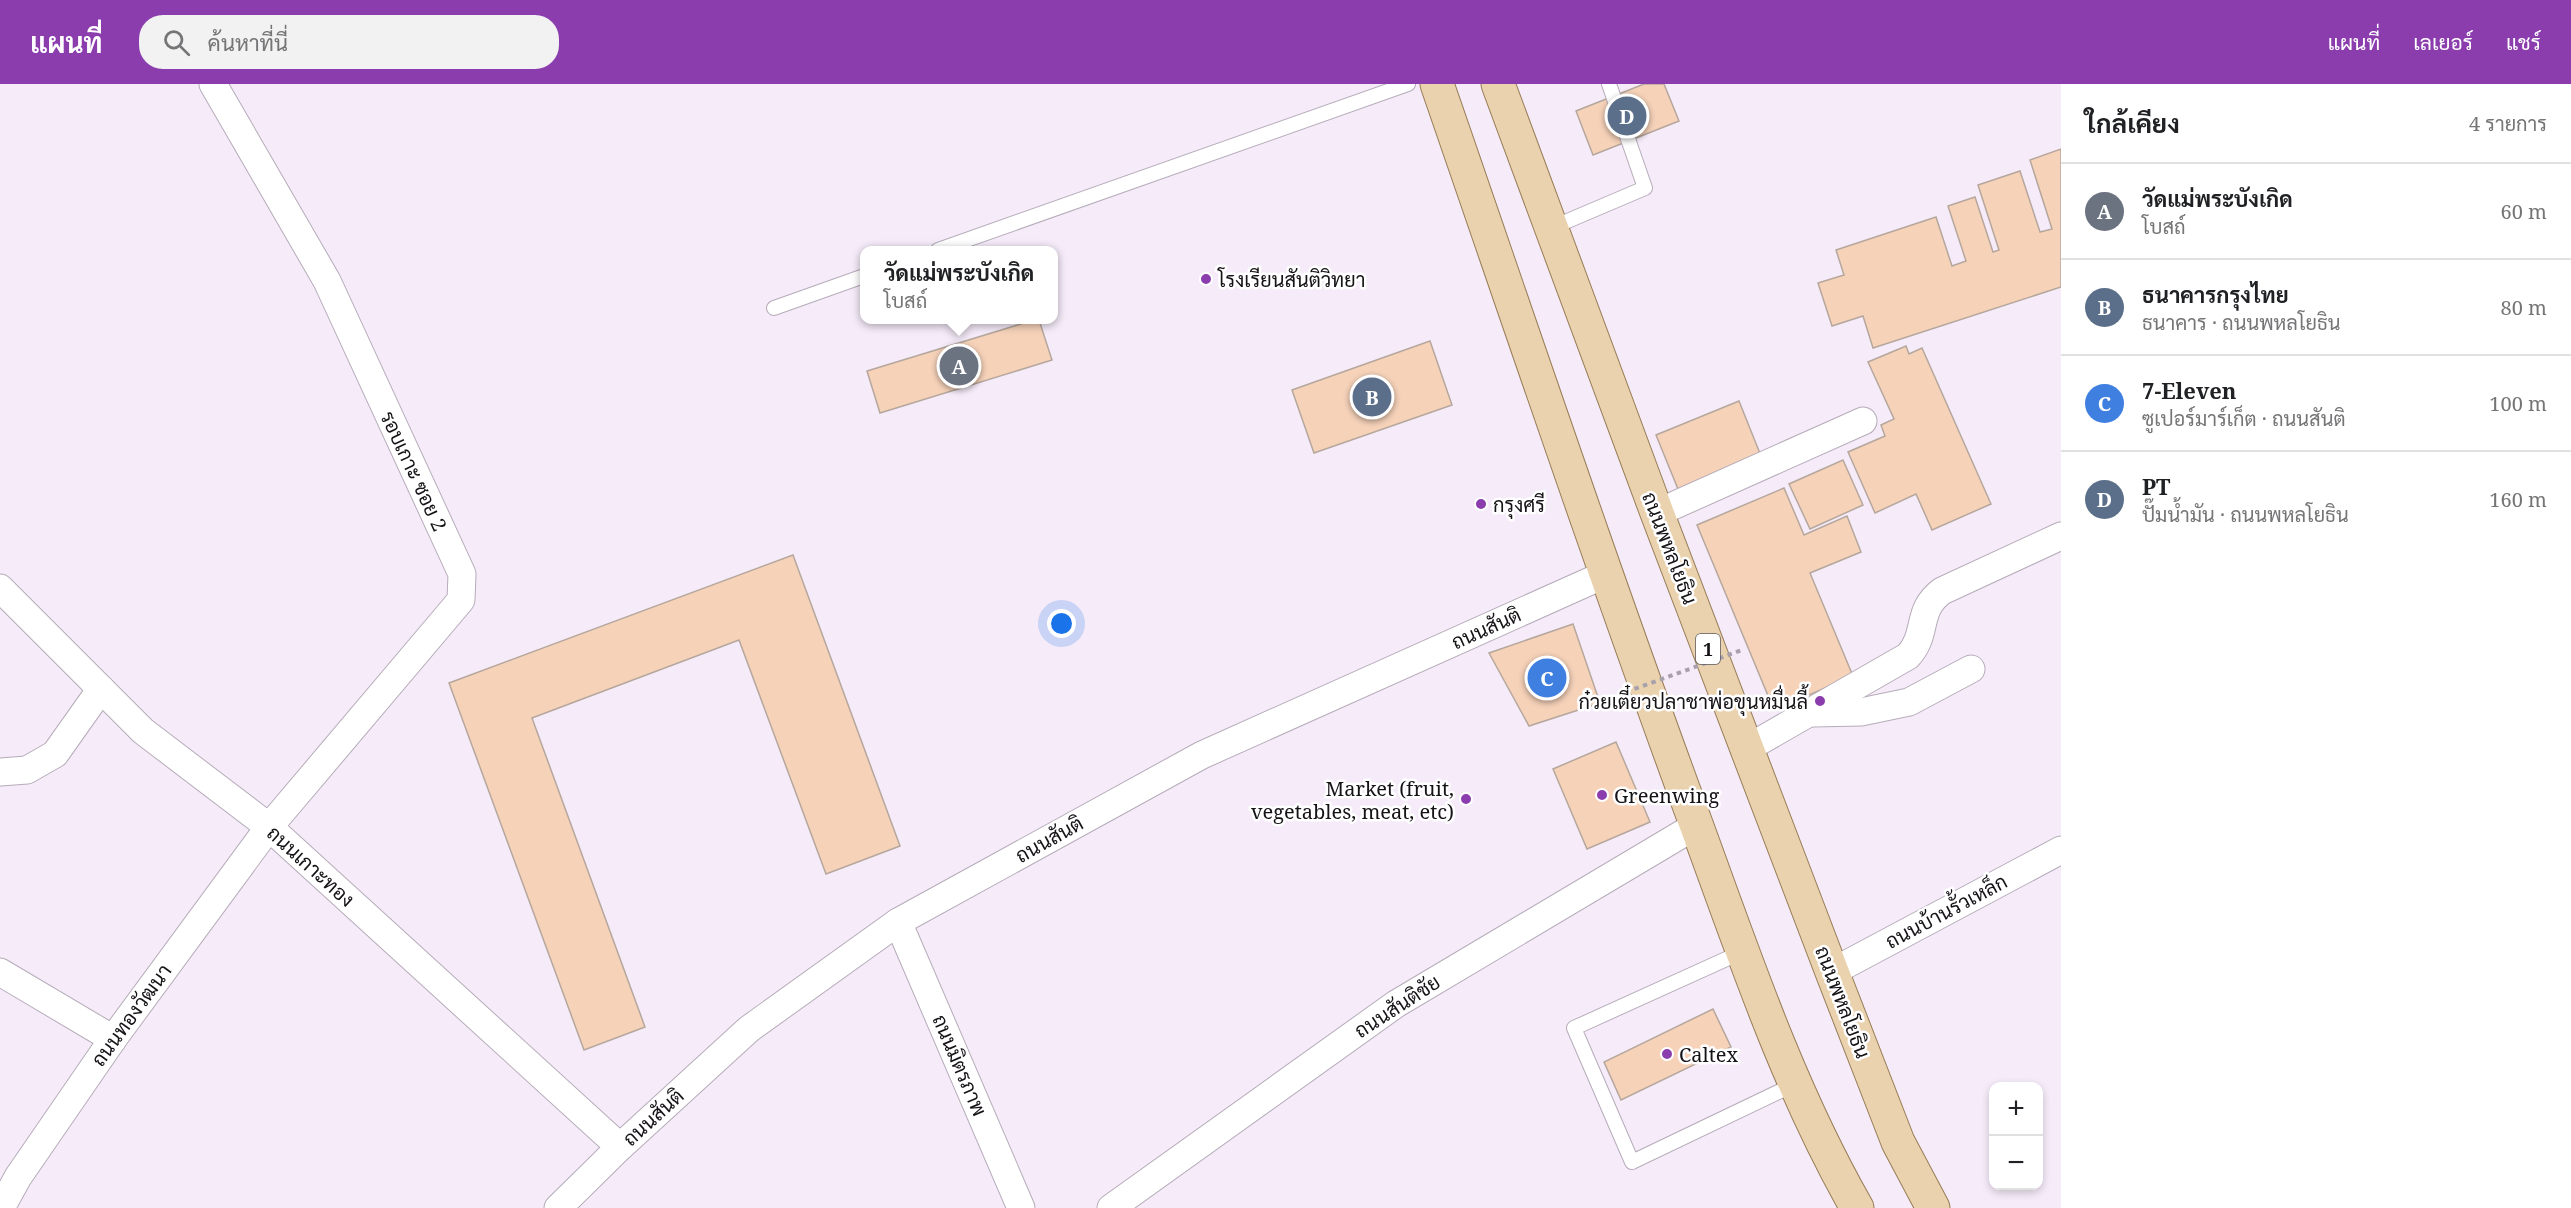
<!DOCTYPE html>
<html lang="th">
<head>
<meta charset="utf-8">
<style>
	body { margin:0; font-family:"Noto Serif",Sarabun,serif; background:#f2f2f2; color:#202124 }
	.controls { position:absolute; right:18px; bottom:18px; display:grid; overflow:hidden; border-radius:12px; box-shadow:0 3px 9px #0003 }
	.controls button { width:54px; height:54px; display:grid; place-items:center; padding:0; border:0; border-bottom:2px solid #e0e0e0; background:#fff; color:#202124; font:30px sans-serif }
	.you { position:absolute; left:1062px; top:540px; width:21px; height:21px; margin:-15px; border:4px solid #fff; border-radius:50%; background:#1a73e8; box-shadow:0 0 0 9px #1a73e833 }
	.badge { display:grid; place-items:center; width:39px; height:39px; border-radius:50%; background:#8b3dae; color:#fff; font-size:20px; font-weight:700 }
	.pin { position:absolute; translate:-50% -50%; border:3px solid #fff; box-shadow:0 2px 6px #0006 }
	.popup { position:absolute; left:860px; top:162px; width:198px; height:78px; box-sizing:border-box; display:grid; place-content:center; border-radius:12px; background:#fff; filter:drop-shadow(0 2px 4px #0005); font-size:20px; white-space:nowrap; color:#757577 }
	.popup b { font-size:22px; color:#202124 }
	.popup::after { content:''; position:absolute; left:50%; top:100%; margin-left:-12px; border:12px solid transparent; border-top-color:#fff }
	.list { margin:0; padding:0; list-style:none }
	h2 { display:flex; justify-content:space-between; align-items:center; height:78px; margin:0; padding:0 24px; font-size:26px }
	h2 small { font-size:20px; font-weight:400; color:#757577 }
	.list li { display:grid; grid-template-columns:39px 1fr auto; gap:18px; align-items:center; box-sizing:border-box; height:96px; padding:0 24px; border-top:2px solid #e0e0e0 }
	.list b { display:block; font-size:22px; white-space:nowrap }
	.list p { margin:0; font-size:20px; white-space:nowrap; color:#757577 }
	.list em { font-size:20px; font-style:normal; color:#757577 }
	.icon { flex:none; width:33px; height:33px; fill:none; stroke:currentColor; stroke-width:2; stroke-linecap:round; stroke-linejoin:round }
	.map { position:relative; flex:none; width:2061px; height:1124px; overflow:hidden }
	header { display:flex; align-items:center; gap:36px; box-sizing:border-box; height:84px; padding:0 30px; background:#8b3dae; color:#fff }
	header strong { font-size:28px }
	nav { display:flex; gap:33px; margin-inline-start:auto; font-size:21px }
	.search { width:420px; height:54px; background:#f2f2f2; display:flex; align-items:center; gap:15px; box-sizing:border-box; padding:0 21px; border-radius:24px; color:#757577; font-size:22px }
	main { display:flex }
	aside { flex:1; background:#fff }
	.map>svg:first-child { display:block }
</style>
</head>
<body>
<header>
<strong>แผนที่</strong>
<div class="search"><svg class="icon" aria-label="search" viewBox="0 0 24 24"><circle cx="10" cy="10" r="6"/><path d="M15 15l6 6"/></svg>ค้นหาที่นี่</div>
<nav><a>แผนที่</a><a>เลเยอร์</a><a>แชร์</a></nav>
</header>
<main>
<div class="map">
<svg width="2061" height="1124" viewBox="0 0 2061 1124">
	<rect width="100%" height="100%" fill="#f5ebf9"/>
	<g fill="#f6d2b9" stroke="#b6a79d" stroke-width="1.5">
		<path d="M1644 0H1664L1679 37 1593 71 1576 27Z"/>
		<path d="M2061 65V203L1873 264 1863 232 1832 242 1818 199 1844 191 1836 166 1936 133 1952 182 1966 177 1948 122 1975 113 1993 168 1999 166 1978 101 2020 87 2040 148 2052 145 2030 76Z"/>
		<path d="M1034 236H1039L1052 276 880 329 867 287Z"/>
		<path d="M1430 257 1452 321 1314 369 1292 306Z"/>
		<path d="M1906 262 1909 270 1922 264 1991 420 1932 446 1916 410 1875 429 1848 368 1885 352 1881 341 1894 335 1868 278Z"/>
		<path d="M1739 317 1761 372 1678 405 1656 351Z"/>
		<path d="M1843 376 1863 421 1810 445 1789 400Z"/>
		<path d="M1784 404 1804 451 1847 432 1861 468 1810 489 1853 592 1774 626 1697 441Z"/>
		<path d="M793 471 900 762 826 790 739 556 532 634 645 943 584 966 449 599Z"/>
		<path d="M1573 540 1600 619 1529 642 1489 569Z"/>
		<path d="M1616 658 1650 738 1587 765 1553 685Z"/>
		<path d="M1713 925 1731 963 1621 1016 1604 978Z"/>
	</g>
	<g fill="none" stroke-linecap="round" stroke-linejoin="round">
		<g stroke="#b6acb9" stroke-width="16">
			<g id="lane">
				<path d="M1551 144 1645 104 1609 0"/>
				<path d="M938 166 1408 0"/>
				<path d="M774 224 864 192"/>
				<path d="M1744 867 1574 944 1632 1078 1795 1000"/>
			</g>
		</g>
		<g stroke="#b6acb9" stroke-width="29">
			<g id="street">
				<path d="M1657 429 1863 337"/>
				<path d="M0 504 143 647 269 743 620 1063"/>
				<path d="M1813 629 1861 628 1909 618 1971 585"/>
				<path d="M1746 665 1908 572C1929 549 1915 527 1942 507L2061 452"/>
				<path d="M0 688 27 686 55 670 101 605"/>
				<path d="M898 838 1021 1124"/>
				<path d="M0 888 113 955"/>
				<path d="M1832 888 2061 766"/>
				<path d="M1 1124 18 1093 113 955 269 743 461 516 462 490 327 197 213 0"/>
				<path d="M558 1124 620 1063 749 945 898 838 1202 671 1606 490"/>
				<path d="M1111 1124 1396 920 1697 741"/>
			</g>
		</g>
		<g stroke="#977c56" stroke-width="35">
			<g id="primary">
				<path d="M1437 0C1521 243 1603 487 1692 729 1741 862 1786 1000 1857 1124"/>
				<path d="M1498 0 1657 429 1832 888 1898 1058 1933 1124"/>
			</g>
		</g>
		<use href="#lane" stroke="#fff" stroke-width="14"/>
		<use href="#street" stroke="#fff" stroke-width="27"/>
		<use href="#primary" stroke="#ead2ae" stroke-width="33"/>
		<path stroke="#a8a0ab" stroke-width="4" stroke-dasharray="4.5 4.5" stroke-linecap="butt" d="M1626 608 1742 566"/>
	</g>
	<g fill="#8b3dae" stroke="#fff" stroke-width="2">
		<circle cx="1206" cy="195" r="6"/>
		<circle cx="1481" cy="420" r="6"/>
		<circle cx="1820" cy="617" r="6"/>
		<circle cx="1602" cy="711" r="6"/>
		<circle cx="1466" cy="715" r="6"/>
		<circle cx="1667" cy="970" r="6"/>
	</g>
	<g text-anchor="middle" dominant-baseline="central" stroke-width="5" stroke-linejoin="round" paint-order="stroke">
		<rect fill="#fff" stroke="#5c5a5d" stroke-width="1.5" x="1696" y="550" width="24" height="30" rx="4.5"/>
		<g font-size="18" font-weight="bold" fill="#161317">
			<text x="1708" y="565">1</text>
		</g>
		<g font-size="20" fill="#161317" stroke="#fff" text-anchor="start">
			<text x="1218" y="195">โรงเรียนสันติวิทยา</text>
			<text x="1493" y="420">กรุงศรี</text>
			<text x="1808" y="617" text-anchor="end">ก๋วยเตี๋ยวปลาชาพ่อขุนหมื่นลี้</text>
			<text x="1454" y="704" text-anchor="end">Market (fruit,<tspan x="1454" dy="23">vegetables, meat, etc)</tspan></text>
			<text x="1614" y="711">Greenwing</text>
			<text x="1679" y="970">Caltex</text>
		</g>
		<g font-size="20" fill="#161317" stroke="#fff">
			<text transform="translate(414 387) rotate(65)">รอบเกาะ ซอย 2</text>
			<text transform="translate(1670 464) rotate(69)">ถนนพหลโยธิน</text>
			<text transform="translate(1486 544) rotate(-24)">ถนนสันติ</text>
			<text transform="translate(1049 755) rotate(-29)">ถนนสันติ</text>
			<text transform="translate(311 782) rotate(42)">ถนนเกาะทอง</text>
			<text transform="translate(1946 827) rotate(-28)">ถนนบ้านรั้วเหล็ก</text>
			<text transform="translate(1843 918) rotate(69)">ถนนพหลโยธิน</text>
			<text transform="translate(1397 922) rotate(-33)">ถนนสันติชัย</text>
			<text transform="translate(131 931) rotate(-54)">ถนนทองวัฒนา</text>
			<text transform="translate(960 981) rotate(67)">ถนนมิตรภาพ</text>
			<text transform="translate(653 1033) rotate(-42)">ถนนสันติ</text>
		</g>
	</g>
</svg>
<div class="controls">
<button>+</button>
<button>−</button>
</div>
<div class="you"></div>
<div class="pin badge" style="left:959px;top:282px;background:#6b7280">A</div>
<div class="popup"><b>วัดแม่พระบังเกิด</b>โบสถ์</div>
<div class="pin badge" style="left:1372px;top:313px;background:#5c6f8a">B</div>
<div class="pin badge" style="left:1547px;top:594px;background:#3f7fe0">C</div>
<div class="pin badge" style="left:1627px;top:32px;background:#5c6f8a">D</div>
</div>
<aside>
<h2>ใกล้เคียง<small>4 รายการ</small></h2>
<ul class="list">
<li><span class="badge" style="background:#6b7280">A</span><div><b>วัดแม่พระบังเกิด</b><p>โบสถ์</p></div><em>60 m</em></li>
<li><span class="badge" style="background:#5c6f8a">B</span><div><b>ธนาคารกรุงไทย</b><p>ธนาคาร · ถนนพหลโยธิน</p></div><em>80 m</em></li>
<li><span class="badge" style="background:#3f7fe0">C</span><div><b>7-Eleven</b><p>ซูเปอร์มาร์เก็ต · ถนนสันติ</p></div><em>100 m</em></li>
<li><span class="badge" style="background:#5c6f8a">D</span><div><b>PT</b><p>ปั๊มน้ำมัน · ถนนพหลโยธิน</p></div><em>160 m</em></li>
</ul>
</aside>
</main>
</body>
</html>
